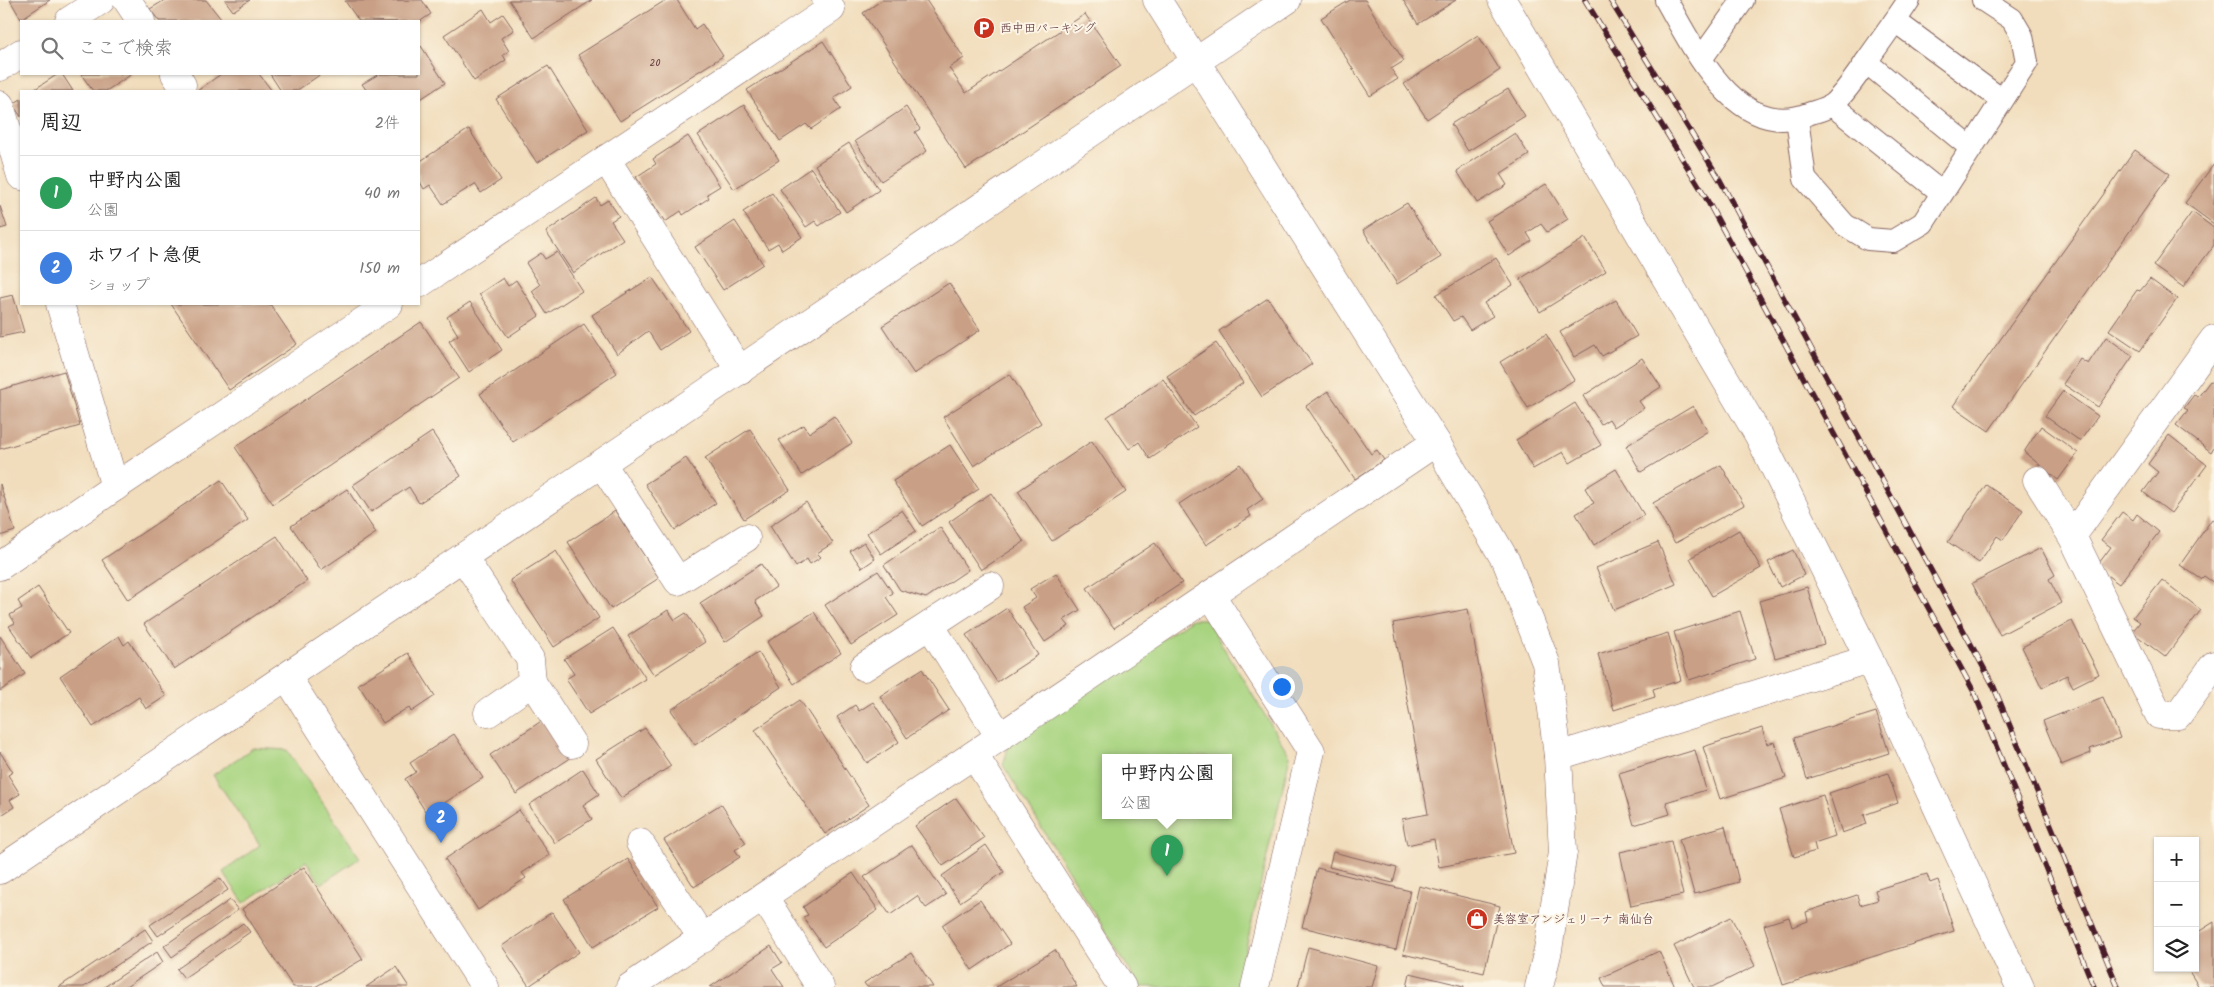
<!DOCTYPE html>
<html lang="ja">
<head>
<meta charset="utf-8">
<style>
	body { margin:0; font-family:Kalam,"Klee One",sans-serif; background:#f6f6f6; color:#222 }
	.controls { position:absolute; right:15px; bottom:15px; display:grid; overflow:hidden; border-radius:0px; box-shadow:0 1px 4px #0004 }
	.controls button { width:45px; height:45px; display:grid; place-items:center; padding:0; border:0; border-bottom:1px solid #e0e0e0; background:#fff; color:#222; font:25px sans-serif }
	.you { position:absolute; left:1281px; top:686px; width:18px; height:18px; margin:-12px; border:4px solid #fff; border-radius:50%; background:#1a73e8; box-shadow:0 0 0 8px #1a73e833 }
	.badge { display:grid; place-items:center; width:32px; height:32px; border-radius:50%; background:#db2777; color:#fff; font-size:16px; font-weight:700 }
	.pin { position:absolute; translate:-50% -41px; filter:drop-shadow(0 1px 2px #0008) }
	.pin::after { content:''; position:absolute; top:26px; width:18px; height:15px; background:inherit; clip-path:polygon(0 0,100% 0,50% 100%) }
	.popup { position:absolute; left:1102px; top:754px; width:130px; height:65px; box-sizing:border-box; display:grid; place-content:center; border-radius:0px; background:#fff; filter:drop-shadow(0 1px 4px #0005); font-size:16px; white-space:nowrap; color:#767676 }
	.popup b { font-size:19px; color:#222 }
	.popup::after { content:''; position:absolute; left:50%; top:100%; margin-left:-10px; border:10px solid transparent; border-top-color:#fff }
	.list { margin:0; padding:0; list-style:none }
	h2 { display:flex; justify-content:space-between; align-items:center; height:65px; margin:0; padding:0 20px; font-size:21px }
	h2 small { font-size:16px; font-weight:400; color:#767676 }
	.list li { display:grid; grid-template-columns:32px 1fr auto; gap:15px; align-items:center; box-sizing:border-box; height:75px; padding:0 20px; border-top:1px solid #e0e0e0 }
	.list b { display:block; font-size:19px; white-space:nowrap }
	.list p { margin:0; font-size:16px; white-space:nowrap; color:#767676 }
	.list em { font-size:16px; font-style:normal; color:#767676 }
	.icon { flex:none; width:28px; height:28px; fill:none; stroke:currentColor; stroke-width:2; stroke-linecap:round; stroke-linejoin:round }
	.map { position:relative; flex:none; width:2214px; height:987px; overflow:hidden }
	.search { position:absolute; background:#fff; box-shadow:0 1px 4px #0004; left:20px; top:20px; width:400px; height:55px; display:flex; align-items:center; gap:12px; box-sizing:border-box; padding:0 18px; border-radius:0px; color:#767676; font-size:19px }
	.panel { position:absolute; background:#fff; box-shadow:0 1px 4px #0004; left:20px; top:90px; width:400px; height:215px; border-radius:0px }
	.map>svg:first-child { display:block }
</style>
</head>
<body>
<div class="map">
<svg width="2214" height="987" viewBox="0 0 2214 987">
	<rect width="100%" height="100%" fill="#fcf5e5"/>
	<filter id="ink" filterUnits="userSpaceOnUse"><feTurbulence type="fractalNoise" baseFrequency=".02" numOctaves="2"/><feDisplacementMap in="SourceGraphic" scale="10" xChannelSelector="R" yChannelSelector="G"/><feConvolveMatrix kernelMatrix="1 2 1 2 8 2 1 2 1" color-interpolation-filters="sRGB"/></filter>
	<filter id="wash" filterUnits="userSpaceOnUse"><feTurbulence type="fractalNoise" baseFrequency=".0096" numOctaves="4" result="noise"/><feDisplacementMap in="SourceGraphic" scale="20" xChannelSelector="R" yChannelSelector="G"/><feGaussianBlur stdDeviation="1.12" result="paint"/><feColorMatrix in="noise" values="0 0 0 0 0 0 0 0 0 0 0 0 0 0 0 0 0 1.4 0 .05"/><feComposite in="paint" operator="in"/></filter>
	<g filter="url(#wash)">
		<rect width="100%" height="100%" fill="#f1ddbc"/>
		<g fill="#a8d480" stroke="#797a56" fill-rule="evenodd">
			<path d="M1192 619H1206L1290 756 1237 987H1140L1003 765 1009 745ZM1106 757H1228V815H1106Z"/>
			<path d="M253 748 287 750 360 858 321 884 306 861 244 903 223 872 260 845 213 775Z"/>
		</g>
		<g id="blocks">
			<g fill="#c9a086">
				<path d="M10 0H50L21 19Z"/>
				<path d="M165 0H206L221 19 218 21H159L150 9Z"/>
				<path d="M225 0H250L233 11Z"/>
				<path d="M422 0 431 14 419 22 359 21 345 1Z"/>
				<path d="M509 0H592L534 38Z"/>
				<path d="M666 0H677L695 29 702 24 723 56 620 121 578 55Z"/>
				<path d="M882 0H926L964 58 949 68 966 93 1085 14 1121 66 966 169 863 13Z"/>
				<path d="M1350 0H1365L1404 61 1391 69 1398 79 1370 96 1321 18Z"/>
				<path d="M1403 0H1456L1418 24Z"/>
				<path d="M483 9 491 22 503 14 514 30 501 38 509 51 503 55 506 60 474 81 444 35Z"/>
				<path d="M1478 35 1500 70 1427 119 1404 84Z"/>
				<path d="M823 41 852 86 834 98 841 109 811 129 806 124 780 141 747 90Z"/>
				<path d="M421 46 445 83 419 100V91H367L362 84 379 74H419V48Z"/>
				<path d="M548 66 588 130 537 163 496 99Z"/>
				<path d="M58 74H62L73 91H32Z"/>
				<path d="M81 74H132L106 91H93Z"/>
				<path d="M221 74H259L272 91H197Z"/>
				<path d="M270 74H321L296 91H281Z"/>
				<path d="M1508 89 1525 116 1468 151 1451 124Z"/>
				<path d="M21 99V117L13 104Z"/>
				<path d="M744 105 779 160 734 189 698 135Z"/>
				<path d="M906 107 920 129 915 132 927 151 881 181 855 141Z"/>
				<path d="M469 129 501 180 481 193 475 184 443 204 430 185 424 189 419 180V162Z"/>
				<path d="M1515 133 1529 155 1500 174 1507 185 1477 203 1457 171Z"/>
				<path d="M688 136 720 186 707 194 709 198 683 215 681 211 665 222 636 177 656 164 653 159Z"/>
				<path d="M849 143 879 190 846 212 815 165Z"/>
				<path d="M2135 150 2170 174 1989 431 1953 406Z"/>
				<path d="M2214 164V224L2185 203Z"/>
				<path d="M811 168 840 212 819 226 815 221 806 227 780 189Z"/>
				<path d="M1546 184 1568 219 1547 232 1541 224 1527 233 1532 241 1509 256 1487 221Z"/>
				<path d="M772 193 802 237 782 250 778 243 768 249 743 212Z"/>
				<path d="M596 198 600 205 608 200 619 216 611 221 623 239 573 273 546 232Z"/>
				<path d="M1407 203 1441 257 1397 284 1363 230Z"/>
				<path d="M0 206 7 227 0 229Z"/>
				<path d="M2192 212 2214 228V245L2183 287 2153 266Z"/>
				<path d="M735 221 763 264 723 290 695 247Z"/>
				<path d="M1585 238 1606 271 1540 312 1520 279Z"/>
				<path d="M557 252 582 291 547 314 532 291 540 285 526 263 541 253 545 259Z"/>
				<path d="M1496 258 1513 285 1484 303 1493 316 1470 330 1461 317 1453 321 1436 295Z"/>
				<path d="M652 277 689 331 660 350 648 331 617 354 592 315Z"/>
				<path d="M503 278 508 286 516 280 539 316 508 337 479 294Z"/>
				<path d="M2150 279 2177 299 2140 351 2109 330 2137 290 2140 291Z"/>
				<path d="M949 283 980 330 914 374 882 326Z"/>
				<path d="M13 295 24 332 0 337V298Z"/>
				<path d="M1268 298 1312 364 1262 397 1219 331Z"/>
				<path d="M1616 300 1637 336 1602 356 1595 345 1574 357 1560 332Z"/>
				<path d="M470 302 502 350 469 372 449 341 458 335 447 317Z"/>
				<path d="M171 304H270L297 344 229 390Z"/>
				<path d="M421 322 459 378 273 504 235 447Z"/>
				<path d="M584 324 617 373 513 442 480 394Z"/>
				<path d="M1546 334 1574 380 1528 408 1500 362Z"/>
				<path d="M2106 337 2133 356 2098 407 2063 384 2080 359 2088 364Z"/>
				<path d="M1216 343 1243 383 1194 416 1167 376Z"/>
				<path d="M1642 358 1661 387 1639 401 1644 408 1614 427 1609 419 1601 424 1583 396Z"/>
				<path d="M64 371 80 426 0 449V390Z"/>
				<path d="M1010 374 1041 423 974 466 943 417Z"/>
				<path d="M1163 379 1197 427 1150 459 1139 442 1129 449 1107 417Z"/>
				<path d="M2210 381 2214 384V447L2211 452 2176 425 2188 410 2184 408 2194 395 2198 397Z"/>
				<path d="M1328 391 1371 454 1377 450 1384 460 1355 479 1306 406Z"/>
				<path d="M2063 391 2098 416 2080 441 2045 416Z"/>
				<path d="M1575 403 1601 445 1570 463 1563 452 1533 469 1516 440Z"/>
				<path d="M1693 406 1708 431 1641 472 1626 446Z"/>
				<path d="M834 416 852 443 802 475 779 440 804 425 809 433Z"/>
				<path d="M2041 426 2078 453 2058 480 2024 452Z"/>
				<path d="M750 429 790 490 744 519 705 458Z"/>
				<path d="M432 432 461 476 419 503 409 487 371 512 353 485Z"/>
				<path d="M2169 435 2207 465 2171 513 2143 492 2158 472 2148 464Z"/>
				<path d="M1092 441 1126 492 1052 541 1018 491Z"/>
				<path d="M950 445 979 489 922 526 893 481Z"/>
				<path d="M686 458 716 503 675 530 645 484Z"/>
				<path d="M1240 464 1263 499 1247 510 1251 516 1206 545 1179 504Z"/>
				<path d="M1721 465 1744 505 1675 543 1653 503Z"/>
				<path d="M1616 469 1644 515 1594 545 1576 514 1594 503 1585 488Z"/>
				<path d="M221 480 248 520 128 600 102 560Z"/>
				<path d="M0 484 15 531 0 536Z"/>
				<path d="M1986 485 2023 510 2003 540 1997 536 1979 563 1948 542Z"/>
				<path d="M347 489 376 533 321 570 291 526Z"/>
				<path d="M991 493 1024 542 981 570 949 522Z"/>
				<path d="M806 502 833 543 817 553 821 557 810 564 807 559 796 567 770 526Z"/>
				<path d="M902 510 916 531 881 554 867 533Z"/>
				<path d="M615 511 659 578 611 609 568 542Z"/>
				<path d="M2122 512 2133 520 2137 514 2159 532 2119 584 2096 567 2111 547 2101 540Z"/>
				<path d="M2212 519 2214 520V583L2204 576 2201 579 2180 565Z"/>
				<path d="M940 527 968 570 926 598 900 590 884 565Z"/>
				<path d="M1739 530 1761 568 1712 596 1690 558Z"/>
				<path d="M277 536 307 581 174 669 144 624Z"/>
				<path d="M864 542 875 559 862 568 850 551Z"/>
				<path d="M1658 542 1676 584 1614 610 1596 568Z"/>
				<path d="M1155 543 1182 583 1114 628 1087 588Z"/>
				<path d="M2041 548 2055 575 2049 579 2061 603 2000 635 1972 583Z"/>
				<path d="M1793 550 1804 575 1780 587 1768 562Z"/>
				<path d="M556 551 599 618 554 647 510 580Z"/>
				<path d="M761 564 776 587 755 601 764 616 725 642 700 603Z"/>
				<path d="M878 571 893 593 886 597 898 615 851 645 825 605Z"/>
				<path d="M1056 573 1080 610 1064 620 1069 626 1045 642 1022 607 1036 598 1030 589Z"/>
				<path d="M2162 580 2201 610 2165 657 2132 632 2140 622 2133 617Z"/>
				<path d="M38 587 69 633 31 658 9 626 15 623 10 615 22 608 18 601Z"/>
				<path d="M1807 587 1824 644 1775 658 1759 601Z"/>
				<path d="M1007 608 1038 655 997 682 966 635Z"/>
				<path d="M1468 609 1514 853 1439 867 1434 839 1407 845 1402 819 1428 814 1393 623Z"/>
				<path d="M668 610 675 620 686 613 705 642 654 675 628 636Z"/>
				<path d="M1740 611 1755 659 1689 680 1674 632Z"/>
				<path d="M814 612 841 653 794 684 767 642Z"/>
				<path d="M2072 621 2099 674 2073 687 2067 675 2042 688 2022 647Z"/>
				<path d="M613 628 646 679 589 714 566 679 574 674 564 659Z"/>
				<path d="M1668 633 1681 680 1653 689 1655 697 1614 710 1598 654Z"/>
				<path d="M0 636 25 674 0 691Z"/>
				<path d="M119 636 124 645 129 641 166 696 146 709 139 697 93 727 60 676Z"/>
				<path d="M758 652 781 687 695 745 671 710Z"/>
				<path d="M408 653 435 696 411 712 409 707 383 723 358 684Z"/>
				<path d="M922 669 949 710 907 738 880 696Z"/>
				<path d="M2103 697 2120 738 2090 749 2091 753 2061 765 2043 721Z"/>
				<path d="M800 700 869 805 825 834 755 730Z"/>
				<path d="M873 702 899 742 867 763 837 717 855 705 859 711Z"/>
				<path d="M1876 712 1889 753 1807 779 1794 738Z"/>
				<path d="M543 720 569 759 516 794 490 755Z"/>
				<path d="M645 728 671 766 621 798 596 759Z"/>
				<path d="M1762 728 1767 744 1774 742 1786 778 1720 799 1703 747Z"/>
				<path d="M454 734 483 778 427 814 405 779 416 772 410 763Z"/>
				<path d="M1695 750 1706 790 1666 802 1670 814 1634 825 1619 773Z"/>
				<path d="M0 752 13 772 8 775 20 794 10 800 14 807 0 816Z"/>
				<path d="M583 769 599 794 583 805 592 819 555 843 529 805Z"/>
				<path d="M1888 773 1898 803 1864 815 1867 824 1842 833 1829 793Z"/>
				<path d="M1823 795 1835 836 1814 843 1816 851 1794 857 1779 809Z"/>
				<path d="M956 798 984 838 943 866 915 826Z"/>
				<path d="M721 804 746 843 735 850 740 857 694 887 664 840Z"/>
				<path d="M519 810 550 855 522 873 526 878 478 910 445 859Z"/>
				<path d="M1725 826 1739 882 1694 894 1679 839Z"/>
				<path d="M1671 841 1683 895 1631 906 1620 852Z"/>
				<path d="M912 845 946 895 926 908 917 896 890 915 864 877Z"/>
				<path d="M986 845 1004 872 960 902 942 876Z"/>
				<path d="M1333 852 1397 868 1393 883 1329 867Z"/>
				<path d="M628 859 658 907 593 947 564 899Z"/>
				<path d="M304 867 363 959 315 987H293L242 909Z"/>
				<path d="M1317 868 1410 891 1396 950 1302 927Z"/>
				<path d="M853 873 878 910 824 947 803 917 808 915 803 907Z"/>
				<path d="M1927 874 1930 883 1938 880 1954 931 1783 985 1764 925 1789 917 1792 927 1808 921 1806 912 1857 895 1860 905 1878 900 1875 890Z"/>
				<path d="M220 878 228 890 158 936 150 925Z"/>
				<path d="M1419 886 1500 906 1484 973 1403 954Z"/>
				<path d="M230 900 238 910 172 957 164 946Z"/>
				<path d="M980 900 1010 944 972 970 942 925Z"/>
				<path d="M552 912 579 952 529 986 502 946Z"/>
				<path d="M1731 917 1755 966 1712 987H1694L1674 946Z"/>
				<path d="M2214 922V987H2199L2187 968H2195V934Z"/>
				<path d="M243 923 250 932 184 978 177 969Z"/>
				<path d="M145 929 153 941 84 987H59Z"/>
				<path d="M771 946 782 963 772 969 784 987H710Z"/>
				<path d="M1308 947 1378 966 1372 987H1298Z"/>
				<path d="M1055 950 1077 987H996Z"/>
				<path d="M1659 951 1675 987H1605L1601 978Z"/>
				<path d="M157 952 163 962 126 987H104Z"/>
				<path d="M911 953 933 987H867L864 983Z"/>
				<path d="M396 967 409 987H366Z"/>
				<path d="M1410 973 1464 986V987H1407Z"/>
			</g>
		</g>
	</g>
	<g filter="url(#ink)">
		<use href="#blocks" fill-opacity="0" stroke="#84625e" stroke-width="1"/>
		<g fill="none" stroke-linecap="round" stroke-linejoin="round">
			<g stroke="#84625e" stroke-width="24">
				<g id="lane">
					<path d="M1666 0C1694 49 1737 141 1808 114 1816 111 1827 109 1833 104 1847 91 1858 74 1868 59 1882 39 1896 20 1909 0"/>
					<path d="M1895 21 2002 100"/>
					<path d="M1701 59 1743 0"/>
					<path d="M1866 62 1971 148"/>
					<path d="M1832 105 1942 193"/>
					<path d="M1797 118 1805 179 1845 225 1868 239 1893 241 1923 223 2027 62 2022 36 2012 19 1983 0"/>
				</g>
			</g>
			<g stroke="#84625e" stroke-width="29">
				<g id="street">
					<path d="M127 0 141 21"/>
					<path d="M69 21 101 0"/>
					<path d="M0 67 21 53"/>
					<path d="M175 74 182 85"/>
					<path d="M0 105 21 176"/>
					<path d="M606 159 740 371"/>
					<path d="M419 284 831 9 826 0"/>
					<path d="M60 304 115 487"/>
					<path d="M2214 339 2072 536 2159 715H2178L2214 665"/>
					<path d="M602 464 678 581 746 538"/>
					<path d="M2037 480 2072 536"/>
					<path d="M463 557 530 659 532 682 488 713"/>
					<path d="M0 566 115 487 389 304"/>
					<path d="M990 586 930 625 1000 737"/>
					<path d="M1211 595 1311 751 1255 987"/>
					<path d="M864 667 930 625"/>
					<path d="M532 682 572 744"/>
					<path d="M974 755 1122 987"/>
					<path d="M1558 756 1869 659"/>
					<path d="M640 843 703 939"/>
					<path d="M764 897 820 987"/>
					<path d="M630 987 1436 442"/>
				</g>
			</g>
			<g stroke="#84625e" stroke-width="29">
				<g id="secondary">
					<path d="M1157 0 1436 442 1507 563 1546 663 1558 756 1563 852 1548 950 1539 987"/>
					<path d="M1502 0 1759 436 1869 659 2020 987"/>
					<path d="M287 677 485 987"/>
					<path d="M0 870 1287 0"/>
				</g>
			</g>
			<use href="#lane" stroke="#fff" stroke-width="22"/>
			<use href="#street" stroke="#fff" stroke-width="28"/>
			<use href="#secondary" stroke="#fff" stroke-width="28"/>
			<g stroke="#4a1f2b" stroke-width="5.5">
				<g id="rail">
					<path d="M1585 0 1701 189 1974 692 2094 987"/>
					<path d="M1610 0 1720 180 1993 685 2118 987"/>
				</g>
			</g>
			<use href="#rail" stroke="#fcf5e5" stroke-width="4" stroke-dasharray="11" stroke-linecap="butt"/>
		</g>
	</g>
	<defs>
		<g id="parking-disc" transform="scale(1.125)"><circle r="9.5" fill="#c8321e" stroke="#fcf5e5"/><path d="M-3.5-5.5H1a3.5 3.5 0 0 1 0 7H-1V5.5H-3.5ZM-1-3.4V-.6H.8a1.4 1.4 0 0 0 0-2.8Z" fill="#fff"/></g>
		<g id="shop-disc" transform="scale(1.125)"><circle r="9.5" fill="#c8321e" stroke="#fcf5e5"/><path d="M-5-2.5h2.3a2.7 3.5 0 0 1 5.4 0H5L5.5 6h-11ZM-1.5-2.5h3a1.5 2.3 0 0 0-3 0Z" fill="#fff"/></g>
	</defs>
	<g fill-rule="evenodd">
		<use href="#parking-disc" x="984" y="28"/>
		<use href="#shop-disc" x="1477" y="919"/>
	</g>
	<g text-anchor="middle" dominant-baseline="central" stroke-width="4" stroke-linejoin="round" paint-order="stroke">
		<g font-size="10" fill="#6a3f42">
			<text x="655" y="63">20</text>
		</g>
		<g font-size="12" fill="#4a1f2b" stroke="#fcf5e5" text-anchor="start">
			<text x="1000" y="28">西中田パーキング</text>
			<text x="1493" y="919">美容室アンジェリーナ 南仙台</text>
		</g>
	</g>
</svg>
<div class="controls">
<button>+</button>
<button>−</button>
<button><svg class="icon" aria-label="layers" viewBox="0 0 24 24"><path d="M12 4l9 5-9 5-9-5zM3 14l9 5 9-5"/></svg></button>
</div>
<div class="you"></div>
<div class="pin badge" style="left:1167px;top:876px;background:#2e9e5b">1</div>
<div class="popup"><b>中野内公園</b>公園</div>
<div class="pin badge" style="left:441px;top:843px;background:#3f7fe0">2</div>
<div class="search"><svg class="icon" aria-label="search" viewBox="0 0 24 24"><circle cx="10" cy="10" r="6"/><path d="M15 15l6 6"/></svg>ここで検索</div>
<section class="panel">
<h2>周辺<small>2件</small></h2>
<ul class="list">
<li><span class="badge" style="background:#2e9e5b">1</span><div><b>中野内公園</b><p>公園</p></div><em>40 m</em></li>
<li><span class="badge" style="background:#3f7fe0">2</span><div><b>ホワイト急便</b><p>ショップ</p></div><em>150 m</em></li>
</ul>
</section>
</div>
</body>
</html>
